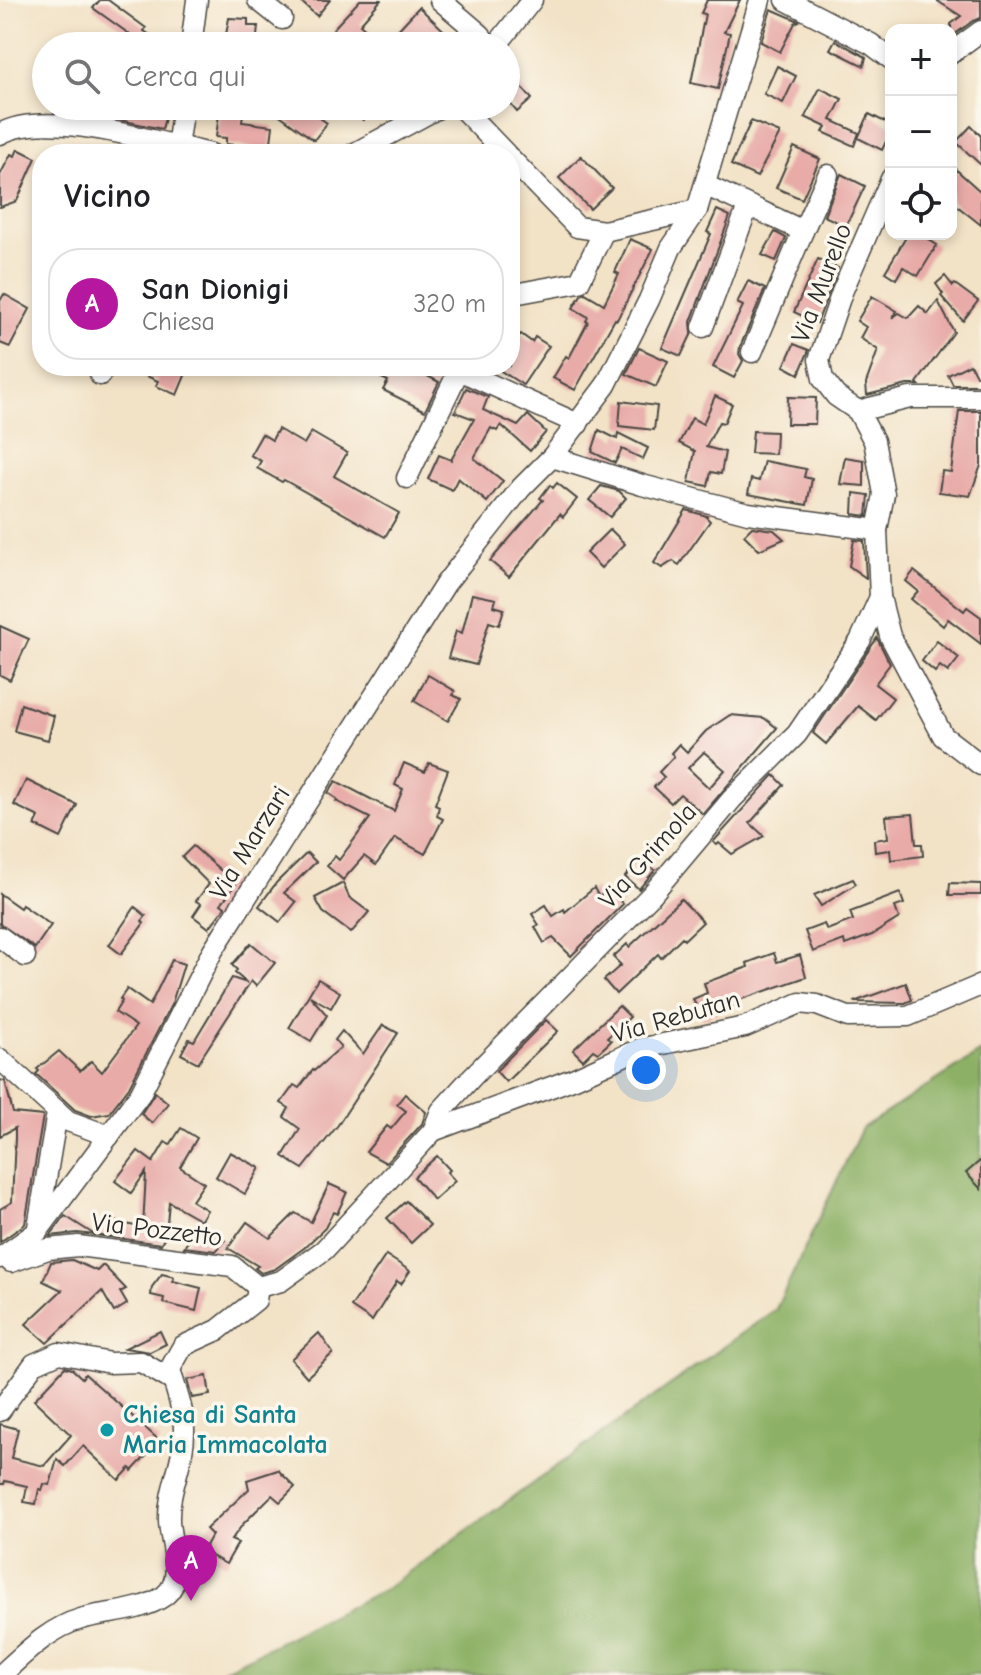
<!DOCTYPE html>
<html lang="it">
<head>
<meta charset="utf-8">
<style>
	body { margin:0; font-family:"Comic Neue",sans-serif; background:#f6f6f6; color:#202124 }
	.controls { position:absolute; right:24px; top:24px; display:grid; overflow:hidden; border-radius:16px; box-shadow:0 4px 12px #0003 }
	.controls button { width:72px; height:72px; display:grid; place-items:center; padding:0; border:0; border-bottom:2px solid #e0e0e0; background:#fff; color:#202124; font:40px sans-serif }
	.you { position:absolute; left:646px; top:1070px; width:28px; height:28px; margin:-20px; border:6px solid #fff; border-radius:50%; background:#1a73e8; box-shadow:0 0 0 12px #1a73e833 }
	.badge { display:grid; place-items:center; width:52px; height:52px; border-radius:50%; background:#b5179e; color:#fff; font-size:26px; font-weight:700 }
	.pin { position:absolute; translate:-50% -66px; filter:drop-shadow(0 2px 4px #0008) }
	.pin::after { content:''; position:absolute; top:42px; width:28px; height:24px; background:inherit; clip-path:polygon(0 0,100% 0,50% 100%) }
	.list { margin:0; padding:0; list-style:none }
	h2 { display:flex; justify-content:space-between; align-items:center; height:104px; margin:0; padding:0 32px; font-size:34px }
	h2 small { font-size:26px; font-weight:400; color:#757577 }
	.list li { display:grid; grid-template-columns:52px 1fr auto; gap:24px; align-items:center; box-sizing:border-box; height:112px; margin:0 16px 16px; padding:0 16px; border:2px solid #e0e0e0; border-radius:32px }
	.list b { display:block; font-size:30px; white-space:nowrap }
	.list p { margin:0; font-size:26px; white-space:nowrap; color:#757577 }
	.list em { font-size:26px; font-style:normal; color:#757577 }
	.icon { flex:none; width:44px; height:44px; fill:none; stroke:currentColor; stroke-width:2; stroke-linecap:round; stroke-linejoin:round }
	.map { position:relative; flex:none; width:981px; height:1675px; overflow:hidden }
	.search { position:absolute; background:#fff; box-shadow:0 4px 12px #0003; left:32px; top:32px; width:488px; height:88px; display:flex; align-items:center; gap:20px; box-sizing:border-box; padding:0 28px; border-radius:44px; color:#757577; font-size:30px }
	.panel { position:absolute; background:#fff; box-shadow:0 4px 12px #0003; left:32px; top:144px; width:488px; height:232px; border-radius:32px }
	.map>svg:first-child { display:block }
</style>
</head>
<body>
<div class="map">
<svg width="981" height="1675" viewBox="0 0 981 1675">
	<rect width="100%" height="100%" fill="#fbf7ec"/>
	<filter id="ink" filterUnits="userSpaceOnUse"><feTurbulence type="fractalNoise" baseFrequency=".0125" numOctaves="2"/><feDisplacementMap in="SourceGraphic" scale="16" xChannelSelector="R" yChannelSelector="G"/><feConvolveMatrix kernelMatrix="1 2 1 2 8 2 1 2 1" color-interpolation-filters="sRGB"/></filter>
	<filter id="wash" filterUnits="userSpaceOnUse"><feTurbulence type="fractalNoise" baseFrequency=".006" numOctaves="4" result="noise"/><feDisplacementMap in="SourceGraphic" scale="32" xChannelSelector="R" yChannelSelector="G"/><feGaussianBlur stdDeviation="1.8" result="paint"/><feColorMatrix in="noise" values="0 0 0 0 0 0 0 0 0 0 0 0 0 0 0 0 0 1.4 0 .05"/><feComposite in="paint" operator="in"/></filter>
	<g filter="url(#wash)">
		<rect width="100%" height="100%" fill="#f2e2c6"/>
		<path fill="#8cb065" stroke="#5c6e48" stroke-width="2" d="M981 1052V1675H213L385 1589 776 1309 862 1128Z"/>
		<g id="blocks">
			<g fill="#e8aba8" fill-rule="evenodd">
				<path d="M100 0H108L146 28 144 31 150 35 146 46 93 8Z"/>
				<path d="M299 0H330L317 16Z"/>
				<path d="M360 0H381L360 24 384 45 419 7 460 46H346L337 38 340 35 333 29Z"/>
				<path d="M707 0H740L724 32 730 33 718 89 691 83 705 14 701 13Z"/>
				<path d="M936 0H981V18L973 21 951 37V24L961 16Z"/>
				<path d="M771 9 799 21 795 23 780 52 761 42Z"/>
				<path d="M229 18 248 19V26H258L256 46H224Z"/>
				<path d="M835 40 866 57 864 66 830 49Z"/>
				<path d="M777 66 796 76 783 103 764 94Z"/>
				<path d="M506 70 532 99 517 112 506 99Z"/>
				<path d="M820 88 842 99 831 120 859 133 854 146 823 132 826 127 805 117Z"/>
				<path d="M119 106H162L167 111 162 129 115 119Z"/>
				<path d="M220 106H244L242 122 273 126 270 150 226 144V138L216 137Z"/>
				<path d="M281 106H318L313 113 327 123 314 140 277 113Z"/>
				<path d="M344 106H374L363 120Z"/>
				<path d="M869 114 891 125V131L882 150 858 138Z"/>
				<path d="M751 121 780 133 757 177 731 165Z"/>
				<path d="M971 126 981 136V165L956 142Z"/>
				<path d="M794 147 820 159 802 199 776 188Z"/>
				<path d="M18 149 36 158 17 201 0 207V175L11 154 15 156Z"/>
				<path d="M581 156 612 188 590 209 559 178Z"/>
				<path d="M951 165 981 192V225L951 201Z"/>
				<path d="M841 174 865 186 846 226 824 216Z"/>
				<path d="M717 210 730 216 691 322 692 333 681 356 662 348 711 234 707 232Z"/>
				<path d="M775 232 786 238 776 261 762 255Z"/>
				<path d="M908 234H920L937 245 918 276 903 267 896 279 885 272Z"/>
				<path d="M630 239 653 249 617 320 615 319 575 390 553 378 566 356 569 358 588 322 586 321 588 317 573 308 581 295 585 293 604 304 619 274 615 272Z"/>
				<path d="M818 259 838 268 817 323 794 312Z"/>
				<path d="M945 276 953 286 955 284 978 301 963 321 941 296 943 294 936 284Z"/>
				<path d="M748 281 765 289 740 347 739 354 743 361 734 378 713 367 743 306 737 303Z"/>
				<path d="M4 294 30 309 10 347 0 343V301Z"/>
				<path d="M872 296 897 311 892 318 899 313 908 318 919 306 928 314 938 301 954 332 917 383 919 385H907L867 395 866 383 878 350 860 338 866 327 857 321Z"/>
				<path d="M521 334 532 342 535 337 549 346 523 385 493 366H510V350Z"/>
				<path d="M794 344 809 350 799 374 784 366Z"/>
				<path d="M639 348 668 361 656 387 626 374Z"/>
				<path d="M970 364 976 376 981 372V385H953L948 375Z"/>
				<path d="M124 366H189L177 395 156 386 158 381Z"/>
				<path d="M380 366H408L439 382 425 411 383 390 388 381 375 375Z"/>
				<path d="M466 388 488 397 483 410 518 426 528 415 546 432 530 451 501 425 497 431 491 428 474 458 503 481 487 502 458 478 452 490 428 479 439 455 451 460 474 419 455 412Z"/>
				<path d="M715 396 732 404 724 423 719 422 706 447 725 452 721 474 711 472 708 486 689 482 695 451 679 443 692 418 703 424Z"/>
				<path d="M788 397 816 398 815 424H787Z"/>
				<path d="M621 401 657 406 654 430 619 426Z"/>
				<path d="M959 411H981V465L970 496 939 492 942 471 951 472Z"/>
				<path d="M278 429 304 444 311 432 347 453 334 476 399 513 385 537 284 480 282 482 257 468 261 461 250 455 262 434 272 440Z"/>
				<path d="M599 430 617 439 618 433 648 448 643 459 622 449 615 463 592 452Z"/>
				<path d="M753 431 776 432 775 454 751 453Z"/>
				<path d="M845 457 864 460V486L840 484Z"/>
				<path d="M764 461 806 469 804 477 812 479 807 505 748 494 751 479 759 481Z"/>
				<path d="M557 483 577 499 563 517 560 514 509 577 490 561 543 500 540 498 550 485 553 488Z"/>
				<path d="M601 486 619 491 626 498 610 517 589 500Z"/>
				<path d="M854 493 869 495 867 516 853 514Z"/>
				<path d="M686 510 707 516 706 517 710 521 679 565 673 561 662 568 654 563Z"/>
				<path d="M752 527 774 530 784 539 759 550 744 535Z"/>
				<path d="M610 529 625 544 601 568 586 553Z"/>
				<path d="M854 540 864 541 866 578 849 566Z"/>
				<path d="M914 571 964 611 967 607 981 617V644L948 619 943 626 911 599 918 591 906 581Z"/>
				<path d="M472 594 496 599 494 606 504 609 499 625 489 622 476 665 448 658 456 631 462 633Z"/>
				<path d="M0 626 29 639 10 680 0 675Z"/>
				<path d="M877 638 890 664 875 684 893 698 876 720 858 706 826 744 813 733Z"/>
				<path d="M937 641 959 658 948 672 940 666 935 672 922 661Z"/>
				<path d="M428 675 455 691 453 695 461 699 448 721 414 701Z"/>
				<path d="M21 704 54 716 48 740 14 731Z"/>
				<path d="M730 715 764 718 777 728 703 814 680 794 671 803 654 787 664 777 659 772 674 756 671 753 679 744 687 752 706 731ZM704 752 725 770 709 788 688 768Z"/>
				<path d="M404 763 425 772 429 763 448 770 435 804 439 806 437 816 443 819 425 854 395 838 376 865 364 856 343 880 327 866 335 856 339 860 370 818 336 801 337 799 328 793 336 781 394 811 403 789 395 785Z"/>
				<path d="M774 775 784 785 750 823 764 836 732 854 719 843 717 845 713 842Z"/>
				<path d="M26 780 77 805 61 838 35 825 39 817 14 805Z"/>
				<path d="M913 814 916 844H922L923 856 891 860 890 850 875 852 874 840 888 838 886 816Z"/>
				<path d="M193 846 236 884 221 904 225 907 209 928 193 916 201 904 196 901 209 884 182 857Z"/>
				<path d="M307 853 316 862 284 893 296 902 280 922 259 906 277 882Z"/>
				<path d="M641 858 655 870 639 889 625 877Z"/>
				<path d="M853 879 856 884 821 906 814 895Z"/>
				<path d="M343 883 349 897 369 912 351 933 323 912 315 898Z"/>
				<path d="M950 883 981 884V895H949Z"/>
				<path d="M594 888 599 897 606 891H610L623 904 571 956 553 938 544 943 535 927 539 925 532 914 546 905 553 916 564 909 565 912Z"/>
				<path d="M900 893 904 904 895 907 899 918 872 935 845 945 844 940 813 952 805 931 824 924 827 930 853 920 850 912Z"/>
				<path d="M0 894 20 908 22 905 51 925 35 948 0 924Z"/>
				<path d="M681 899 703 922 684 940 682 937 661 958 658 954 616 994 604 980 621 965 613 957 627 944 629 947Z"/>
				<path d="M135 907 146 916 142 921 144 923 121 954 109 945Z"/>
				<path d="M251 943 275 963 256 986 251 981 198 1063 181 1054 189 1039 194 1041 232 978 247 983 235 973 237 970 232 965Z"/>
				<path d="M774 953 777 962 800 955 806 977 739 1000 740 1003 702 1019 693 999 707 993 704 983 748 967 747 963Z"/>
				<path d="M172 960 184 964 172 1003 129 1087 109 1113 91 1116 75 1110 36 1074 39 1071 37 1069 59 1051 80 1071 91 1061 102 1072 136 1026 115 1012 122 1001 120 999 127 989 150 1005Z"/>
				<path d="M318 979 340 992 331 1008 310 996 327 1015 311 1041 289 1028Z"/>
				<path d="M906 983 912 1000 905 1003 854 1002Z"/>
				<path d="M619 1006 630 1017 607 1038 611 1041 598 1053 593 1050 583 1060 573 1050Z"/>
				<path d="M546 1020 558 1031 506 1082 496 1071Z"/>
				<path d="M383 1025 398 1033 389 1047 338 1125 303 1169 293 1163 283 1156 300 1129 284 1117 289 1108 281 1103 294 1085 299 1088 313 1070 314 1071 341 1047 335 1040 342 1031 363 1054Z"/>
				<path d="M0 1080 5 1081 13 1113 43 1116 25 1224 0 1242V1209L12 1202 15 1138V1128L0 1136Z"/>
				<path d="M155 1092 168 1103 152 1123 141 1114Z"/>
				<path d="M405 1094 426 1112 422 1124 386 1163 366 1152 387 1126 391 1129 406 1111 397 1104Z"/>
				<path d="M181 1128 197 1138 180 1167 204 1183 192 1201 207 1210 201 1220 169 1202 166 1234 161 1244 95 1235 105 1219 143 1228 146 1172 131 1193 115 1181 138 1151 153 1162 165 1142 170 1145Z"/>
				<path d="M230 1152 260 1168 245 1194 216 1177Z"/>
				<path d="M437 1156 450 1170 447 1172 455 1181 434 1200 414 1177Z"/>
				<path d="M981 1160V1189L966 1173Z"/>
				<path d="M329 1184 347 1192 337 1214 333 1212 325 1228 304 1248 275 1269 261 1273 255 1268 258 1266 228 1248 247 1222 270 1238 295 1213 311 1222Z"/>
				<path d="M406 1201 430 1225 411 1243 387 1218Z"/>
				<path d="M65 1216 95 1235 77 1233 50 1236Z"/>
				<path d="M201 1224 225 1241 216 1251 184 1247Z"/>
				<path d="M386 1255 410 1271 401 1284 397 1281 372 1321 351 1307Z"/>
				<path d="M72 1260 97 1271 103 1265 126 1289 120 1292 127 1304 114 1312 102 1291 47 1343 26 1324 62 1290 43 1281 51 1262Z"/>
				<path d="M162 1274 174 1277 173 1281 201 1288 196 1311 163 1303 164 1298 151 1295 152 1287Z"/>
				<path d="M160 1331 166 1344 150 1352 125 1348Z"/>
				<path d="M319 1333 333 1353 307 1377 291 1359Z"/>
				<path d="M65 1367 72 1369 82 1378 85 1374 160 1441 132 1471 130 1468 119 1480 83 1446 65 1466 57 1459 50 1485 44 1484 42 1490 39 1489 36 1504 24 1502 27 1486 5 1481 4 1484H0V1424L18 1429 11 1458 44 1466 71 1435 34 1400Z"/>
				<path d="M207 1376 210 1395 192 1398 187 1380Z"/>
				<path d="M278 1470 295 1487 280 1502 272 1495 244 1523 231 1540 238 1543 226 1564 203 1551 212 1535 206 1529 249 1489 247 1480Z"/>
			</g>
		</g>
	</g>
	<g filter="url(#ink)">
		<use href="#blocks" fill-opacity="0" stroke="#494642" stroke-width="2"/>
		<g fill="none" stroke-linecap="round" stroke-linejoin="round">
			<g stroke="#494642" stroke-width="23">
				<g id="minor">
					<path d="M258 0 282 19"/>
					<path d="M440 0 481 35 484 46"/>
					<path d="M786 0 871 44 891 59"/>
					<path d="M191 46 197 0"/>
					<path d="M496 46 532 0"/>
					<path d="M951 53 981 31"/>
					<path d="M460 106 506 154"/>
					<path d="M0 134C46 107 159 143 211 154"/>
					<path d="M176 154 183 106"/>
					<path d="M353 154 442 106"/>
					<path d="M510 158 577 227 604 231 697 210"/>
					<path d="M891 179 842 292 819 360 823 379 836 396 858 411 910 398H981"/>
					<path d="M705 185 803 231 752 352"/>
					<path d="M803 231 828 175"/>
					<path d="M510 299 514 294 579 282 604 231"/>
					<path d="M703 327 748 206"/>
					<path d="M450 366 578 424"/>
					<path d="M100 375 105 366"/>
					<path d="M858 411 874 441 884 494 877 530 880 597 890 636 943 736 981 765"/>
					<path d="M552 457 642 485 748 513 877 530"/>
					<path d="M407 478 461 366"/>
					<path d="M0 937 25 956"/>
					<path d="M0 1059 68 1121 109 1136"/>
					<path d="M433 1131 575 1078 639 1049 745 1027 800 1003 817 1005 848 1017 908 1016 981 985"/>
					<path d="M38 1227 57 1113"/>
					<path d="M0 1258 37 1232 140 1094 213 950 446 583 521 488 552 457 606 385 649 300 671 248 697 210 760 0"/>
					<path d="M11 1262 48 1249 78 1246 232 1266 258 1287 281 1281 324 1250 433 1131 441 1111 472 1077 652 894 732 799 797 734 860 641 880 597"/>
					<path d="M0 1411 34 1364 59 1353 110 1363 141 1362 173 1381"/>
					<path d="M1 1675C25 1653 49 1628 81 1619 104 1612 142 1612 164 1596 187 1579 169 1542 169 1520 168 1489 185 1461 184 1429 184 1410 175 1388 170 1369L183 1346 218 1330 256 1300 258 1287"/>
				</g>
			</g>
			<use href="#minor" stroke="#fff" stroke-width="20"/>
		</g>
	</g>
	<circle fill="#0f9aa8" stroke="#fbf7ec" stroke-width="3" cx="107" cy="1430" r="8"/>
	<g text-anchor="middle" dominant-baseline="central" stroke-width="7" stroke-linejoin="round" paint-order="stroke">
		<g font-size="26" fill="#2b2b2b" stroke="#fbf7ec">
			<text transform="translate(822 283) rotate(-69)">Via Murello</text>
			<text transform="translate(250 843) rotate(-58)">Via Marzari</text>
			<text transform="translate(648 856) rotate(-48)">Via Grimola</text>
			<text transform="translate(676 1017) rotate(-16)">Via Rebutan</text>
			<text transform="translate(157 1230) rotate(7)">Via Pozzetto</text>
		</g>
		<g font-size="26" font-weight="bold" fill="#0d838f" stroke="#fbf7ec" text-anchor="start">
			<text x="123" y="1415">Chiesa di Santa<tspan x="123" dy="30">Maria Immacolata</tspan></text>
		</g>
	</g>
</svg>
<div class="controls">
<button>+</button>
<button>−</button>
<button><svg class="icon" aria-label="locate" viewBox="0 0 24 24"><circle cx="12" cy="12" r="6"/><path d="M12 2v4M12 18v4M2 12h4M18 12h4"/></svg></button>
</div>
<div class="you"></div>
<div class="pin badge" style="left:191px;top:1601px">A</div>
<div class="search"><svg class="icon" aria-label="search" viewBox="0 0 24 24"><circle cx="10" cy="10" r="6"/><path d="M15 15l6 6"/></svg>Cerca qui</div>
<section class="panel">
<h2>Vicino<small></small></h2>
<ul class="list">
<li><span class="badge">A</span><div><b>San Dionigi</b><p>Chiesa</p></div><em>320 m</em></li>
</ul>
</section>
</div>
</body>
</html>
